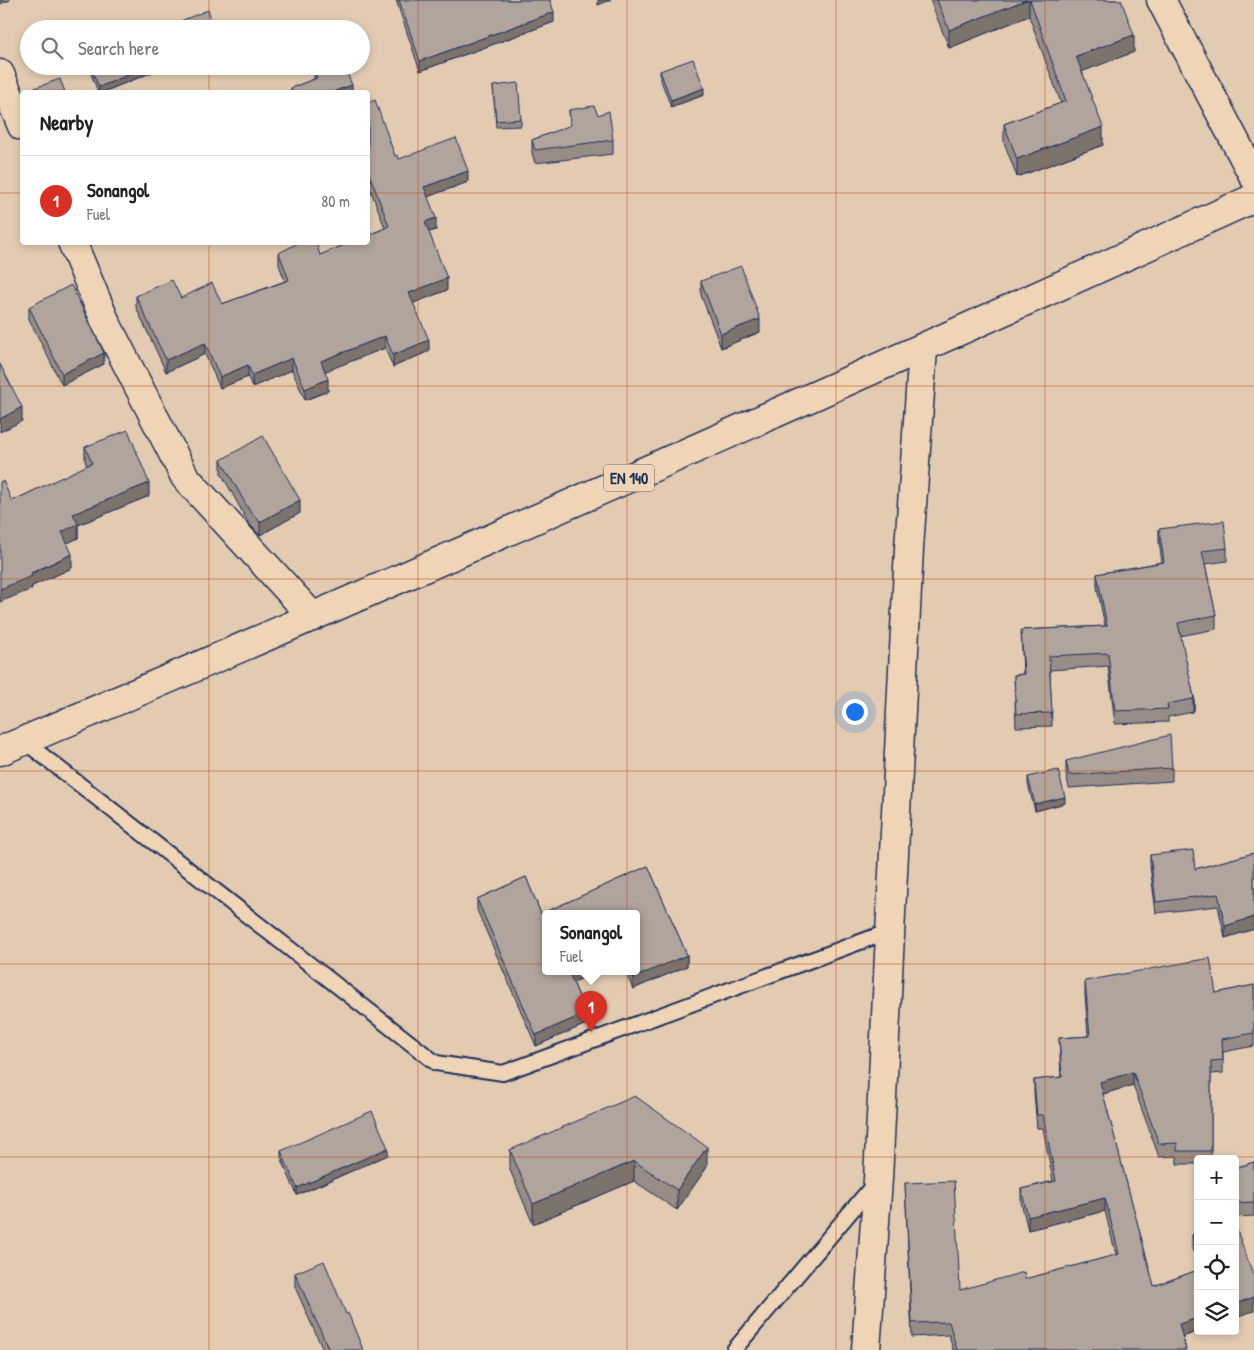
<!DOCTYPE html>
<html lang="en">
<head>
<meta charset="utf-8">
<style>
	body { margin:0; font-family:"Patrick Hand",sans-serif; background:#f6f6f6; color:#222 }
	.controls { position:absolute; right:15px; bottom:15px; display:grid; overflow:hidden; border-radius:5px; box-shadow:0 2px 8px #0003 }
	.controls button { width:45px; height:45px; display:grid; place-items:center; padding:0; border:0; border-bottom:1px solid #e0e0e0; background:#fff; color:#222; font:25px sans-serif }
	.you { position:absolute; left:854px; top:711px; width:18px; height:18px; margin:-12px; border:4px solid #fff; border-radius:50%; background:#1a73e8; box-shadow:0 0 0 8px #1a73e833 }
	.badge { display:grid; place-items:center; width:32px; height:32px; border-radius:50%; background:#d93025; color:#fff; font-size:16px; font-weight:700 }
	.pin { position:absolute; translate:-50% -41px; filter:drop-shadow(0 1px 2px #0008) }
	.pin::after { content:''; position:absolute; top:26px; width:18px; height:15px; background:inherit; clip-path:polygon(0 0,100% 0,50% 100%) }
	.popup { position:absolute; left:542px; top:910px; width:98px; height:65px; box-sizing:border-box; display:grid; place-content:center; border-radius:5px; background:#fff; filter:drop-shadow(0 1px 4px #0005); font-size:16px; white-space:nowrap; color:#767676 }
	.popup b { font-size:19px; color:#222 }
	.popup::after { content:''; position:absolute; left:50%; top:100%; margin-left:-10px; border:10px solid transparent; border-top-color:#fff }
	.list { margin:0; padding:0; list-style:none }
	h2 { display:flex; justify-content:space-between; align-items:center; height:65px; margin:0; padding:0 20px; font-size:21px }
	h2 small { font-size:16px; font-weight:400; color:#767676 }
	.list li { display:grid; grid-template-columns:32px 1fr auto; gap:15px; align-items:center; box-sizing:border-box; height:90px; padding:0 20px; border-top:1px solid #e0e0e0 }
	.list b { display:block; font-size:19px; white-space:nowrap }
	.list p { margin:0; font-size:16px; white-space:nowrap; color:#767676 }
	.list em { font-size:16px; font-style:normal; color:#767676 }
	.icon { flex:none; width:28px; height:28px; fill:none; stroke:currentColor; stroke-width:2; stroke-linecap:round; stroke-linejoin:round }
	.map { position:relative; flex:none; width:1254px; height:1350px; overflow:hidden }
	.search { position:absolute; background:#fff; box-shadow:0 2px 8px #0003; left:20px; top:20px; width:350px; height:55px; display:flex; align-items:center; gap:12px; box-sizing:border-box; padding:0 18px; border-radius:28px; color:#767676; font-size:19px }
	.panel { position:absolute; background:#fff; box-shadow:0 2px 8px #0003; left:20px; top:90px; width:350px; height:155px; border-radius:5px }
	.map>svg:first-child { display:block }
</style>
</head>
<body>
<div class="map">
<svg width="1254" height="1350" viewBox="0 0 1254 1350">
	<rect width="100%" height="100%" fill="#e2cbb1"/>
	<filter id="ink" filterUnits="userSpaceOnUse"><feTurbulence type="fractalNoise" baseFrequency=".02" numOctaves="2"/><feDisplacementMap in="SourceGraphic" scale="10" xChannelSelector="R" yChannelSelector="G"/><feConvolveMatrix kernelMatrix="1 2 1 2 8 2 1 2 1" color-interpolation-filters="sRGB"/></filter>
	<g filter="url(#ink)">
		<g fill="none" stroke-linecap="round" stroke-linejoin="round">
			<g stroke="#1b2f5e" stroke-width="18">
				<g id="lane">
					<path d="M24 741 436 1063 503 1073 890 931"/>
					<path d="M734 1350 874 1184"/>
				</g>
			</g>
			<g stroke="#1b2f5e" stroke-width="31">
				<g id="street">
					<path d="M1161 0 1254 177"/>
					<path d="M0 74 22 126"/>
					<path d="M72 242 106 323 185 477 313 617"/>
					<path d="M866 1350 878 1179 909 548 923 349"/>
				</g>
			</g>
			<g stroke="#1b2f5e" stroke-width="31">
				<path id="primary" d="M0 751C420 572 838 387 1254 198"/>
			</g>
			<use href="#lane" stroke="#efd5b6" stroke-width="14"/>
			<use href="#street" stroke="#efd5b6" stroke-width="28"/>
			<use href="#primary" stroke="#efd5b6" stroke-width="28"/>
		</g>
		<g fill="#988d86" stroke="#1b2f5e">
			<path d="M396 0H550L554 22 420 71Z"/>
			<path d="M930 0H1121L1134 52 1082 71 1103 145 1017 177 1004 142V124L1061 103 1029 16 949 48Z"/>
			<path d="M88 66H174L160 71V69L103 92H98Z"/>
			<path d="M314 70 352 92H291V88L314 79Z"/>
			<path d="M660 71 704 95 671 107 660 78Z"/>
			<path d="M493 86 521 119V126L496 127Z"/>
			<path d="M368 103 395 156 399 159 468 182 427 197 436 230 429 232 447 290 413 303 429 351 393 367 385 348 325 371 328 391 305 400 292 370 252 387 248 377 220 388 205 354 166 372 136 307V296L181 298 222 304 285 281 279 265V253L320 255 385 228 368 183Z"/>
			<path d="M569 110 598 115 613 140V154L535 163 532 153V140L570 126Z"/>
			<path d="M701 281 760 332 721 348 701 295Z"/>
			<path d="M29 307 104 364 62 385 29 319Z"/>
			<path d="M85 447 149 496 78 525V538L67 543 72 568 32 586V589L12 501 87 466 85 461Z"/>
			<path d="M221 460 300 513 260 535 249 524 221 473Z"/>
			<path d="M1159 529 1227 548V561L1205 564 1216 615V629L1180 636 1194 697V710L1193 712 1168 717V722L1115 724 1108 666 1050 670 1052 726 1016 727 1014 675 1023 674 1021 630 1105 626 1097 587V574L1162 562 1159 542Z"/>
			<path d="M1066 761 1172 768V781L1069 788 1066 774Z"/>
			<path d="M1028 777 1065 803 1035 811 1028 784Z"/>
			<path d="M1254 853V929L1225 938 1218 906 1156 913 1150 866V855L1195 869Z"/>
			<path d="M648 866 687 955V966L633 989 625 971H636V913H546V971H599L573 982 586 1013V1024L536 1046 477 910V899L526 877 541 914Z"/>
			<path d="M1085 981 1216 993 1254 985V1046L1223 1052V1073L1211 1074V1159H1198V1164H1177V1156L1159 1157 1133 1085 1103 1094 1154 1286 1198 1270V1331L1183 1337 1186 1350H953L949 1335 912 1337 905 1183 960 1290 1025 1279 1116 1255 1105 1211 1028 1230 1021 1202V1189L1053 1181 1043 1128H1037L1034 1093V1080L1061 1077 1059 1038 1088 1036 1085 994Z"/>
			<path d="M510 1150 707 1167 677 1210 634 1181 533 1224 510 1170Z"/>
			<path d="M281 1151 388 1155 297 1195 281 1158Z"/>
			<path d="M1254 1162V1216L1235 1217V1168Z"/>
			<path d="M1198 1233V1263L1192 1249V1235Z"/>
			<path d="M295 1273 346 1314 363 1350H323L295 1287Z"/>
		</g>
		<g fill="#7c736d" stroke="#1b2f5e">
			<path d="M0 0H10L0 4Z"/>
			<path d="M598 0H611L598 5Z"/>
			<path d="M1026 0H1029V16L949 48V30Z"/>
			<path d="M554 12V22L420 71V61Z"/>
			<path d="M1134 35V52L1076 74V56Z"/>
			<path d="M150 66H160V69L103 92H99V87Z"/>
			<path d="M160 66H174L160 71Z"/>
			<path d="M352 85V92H335V91Z"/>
			<path d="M704 88V95L671 107V100Z"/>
			<path d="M1103 127V145L1017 177V159Z"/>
			<path d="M468 171V182L424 198V187Z"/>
			<path d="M436 218V230L425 233V222Z"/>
			<path d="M447 278V290L409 305V293Z"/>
			<path d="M760 319V332L721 348V334Z"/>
			<path d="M385 336V348L321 373V361Z"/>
			<path d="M429 340V351L393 367V355Z"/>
			<path d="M205 343V354L166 372V360Z"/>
			<path d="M104 353V364L62 385V374Z"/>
			<path d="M292 358V370L252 387V375Z"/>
			<path d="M248 365V377L220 388V377Z"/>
			<path d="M328 379V391L305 400V389Z"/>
			<path d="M22 407V421L0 432V419Z"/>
			<path d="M149 483V496L78 525V538L62 546V532L73 514Z"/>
			<path d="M300 500V513L260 535V522Z"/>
			<path d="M72 554V568L32 586V589L0 602V589Z"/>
			<path d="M1194 697V710L1193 712V699Z"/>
			<path d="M1065 797V803L1035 811V804Z"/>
			<path d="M1254 917V929L1225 938V926Z"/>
			<path d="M687 955V966L633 989V978Z"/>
			<path d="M573 971H599L569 984V973Z"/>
			<path d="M586 1013V1024L536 1046V1035Z"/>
			<path d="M1133 1072V1085L1100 1095V1082Z"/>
			<path d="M707 1147V1167L677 1210V1190Z"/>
			<path d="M388 1148V1155L297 1195V1188Z"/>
			<path d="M634 1161V1181L533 1224V1204Z"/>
			<path d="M1105 1198V1211L1028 1230V1217Z"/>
			<path d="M1254 1297V1311L1235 1317V1304Z"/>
			<path d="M1198 1318V1331L1179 1338V1324Z"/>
		</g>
		<g fill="#b1a49c" stroke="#1b2f5e">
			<path d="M399 0H550L554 12 420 61Z"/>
			<path d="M937 0H1026L949 30Z"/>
			<path d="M1030 0H1121L1134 35 1076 56 1103 127 1017 159 1004 124 1066 101Z"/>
			<path d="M208 10 215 29H161Z"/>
			<path d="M693 59 704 88 671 100 660 71Z"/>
			<path d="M90 66H150L99 87Z"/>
			<path d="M324 66H344L352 85 335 91 336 92H292L291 88 317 78 314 70Z"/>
			<path d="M60 79 65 92H30L29 90Z"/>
			<path d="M518 83 521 119 496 121 493 86Z"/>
			<path d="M375 100 395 156 397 155 399 159 456 138 468 171 424 187 436 218 425 222 447 278 409 293 429 340 393 355 385 336 321 361 328 379 305 389 292 358 252 375 248 365 220 377 205 343 166 360 136 296 172 280 181 298 212 283 222 304 289 280 279 253 300 242H316L320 255 351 242H368V236L389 226 368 171V103Z"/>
			<path d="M594 106 598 115 609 111 613 140 535 150 532 140 571 125 569 110Z"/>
			<path d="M741 266 760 319 721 334 701 281Z"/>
			<path d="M71 285 104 353 62 374 29 307Z"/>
			<path d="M0 364 22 407 0 419Z"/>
			<path d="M128 430 149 483 73 514 78 524 62 532 72 554 31 573 32 576 0 589V482L3 481 12 501 92 463 85 447Z"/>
			<path d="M263 436 300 500 260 522 249 510 221 460Z"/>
			<path d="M1224 521 1227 548 1202 551 1216 615 1178 623 1194 697 1193 699 1167 704 1168 709 1115 711 1108 653 1049 656 1052 713 1016 714 1014 675 1024 674 1021 630 1107 626 1097 574 1164 562 1159 529Z"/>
			<path d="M1170 735 1172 768 1069 775 1066 761Z"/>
			<path d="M1058 770 1065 797 1035 804 1028 777Z"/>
			<path d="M1193 850 1195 869 1254 853V917L1225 926 1218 894 1156 902 1150 855Z"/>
			<path d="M648 866 687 955 633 978 630 971H636V913H546V971H573L569 973 586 1013 536 1035 477 899 526 877 541 914Z"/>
			<path d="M1210 958 1216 993 1254 985V1033L1222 1039 1223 1060 1211 1061V1151H1177V1143L1159 1144 1133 1072 1100 1082 1154 1286 1198 1270V1318L1179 1324 1186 1350H957L949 1322 912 1323 905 1183 954 1181 960 1290 1024 1272 1025 1279 1119 1254 1105 1198 1028 1217 1021 1189 1056 1181 1043 1115H1037L1034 1080 1062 1077 1059 1038 1090 1036 1085 981Z"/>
			<path d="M635 1096 707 1147 677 1190 634 1161 533 1204 510 1150Z"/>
			<path d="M372 1111 388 1148 297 1188 281 1151Z"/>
			<path d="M1254 1162V1202L1235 1203V1168Z"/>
			<path d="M1235 1225 1254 1277V1297L1235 1304Z"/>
			<path d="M1198 1233V1250L1192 1235Z"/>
			<path d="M324 1261 346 1314 348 1313 363 1350H329L295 1273Z"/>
		</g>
	</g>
	<path fill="none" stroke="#bf511c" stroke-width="1" stroke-opacity="0.55" d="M209 0V29M418 0V1350M627 0V1350M836 0V1350M1045 0V1350M209 66V92M0 193H22M368 193H1254M209 242V1350M0 386H1254M0 579H1254M0 771H1254M0 964H1254M0 1157H1254"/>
	<g text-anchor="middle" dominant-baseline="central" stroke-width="4" stroke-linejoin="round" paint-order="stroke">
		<rect fill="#efd5b6" stroke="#5b6178" stroke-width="1" x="604" y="464.5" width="50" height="27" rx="4"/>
		<g font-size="16" font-weight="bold" fill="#1b2f5e">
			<text x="629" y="478">EN 140</text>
		</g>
	</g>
</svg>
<div class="controls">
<button>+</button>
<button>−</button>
<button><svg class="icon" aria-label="locate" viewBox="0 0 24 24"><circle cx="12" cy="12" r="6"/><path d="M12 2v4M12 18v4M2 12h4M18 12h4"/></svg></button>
<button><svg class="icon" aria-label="layers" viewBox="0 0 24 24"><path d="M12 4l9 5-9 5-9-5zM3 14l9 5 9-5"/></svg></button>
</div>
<div class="you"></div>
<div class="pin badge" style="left:591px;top:1032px">1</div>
<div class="popup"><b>Sonangol</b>Fuel</div>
<div class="search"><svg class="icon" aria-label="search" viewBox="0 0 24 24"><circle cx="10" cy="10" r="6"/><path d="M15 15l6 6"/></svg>Search here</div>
<section class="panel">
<h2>Nearby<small></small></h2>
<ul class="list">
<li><span class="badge">1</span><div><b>Sonangol</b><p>Fuel</p></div><em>80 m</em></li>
</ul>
</section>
</div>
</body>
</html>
